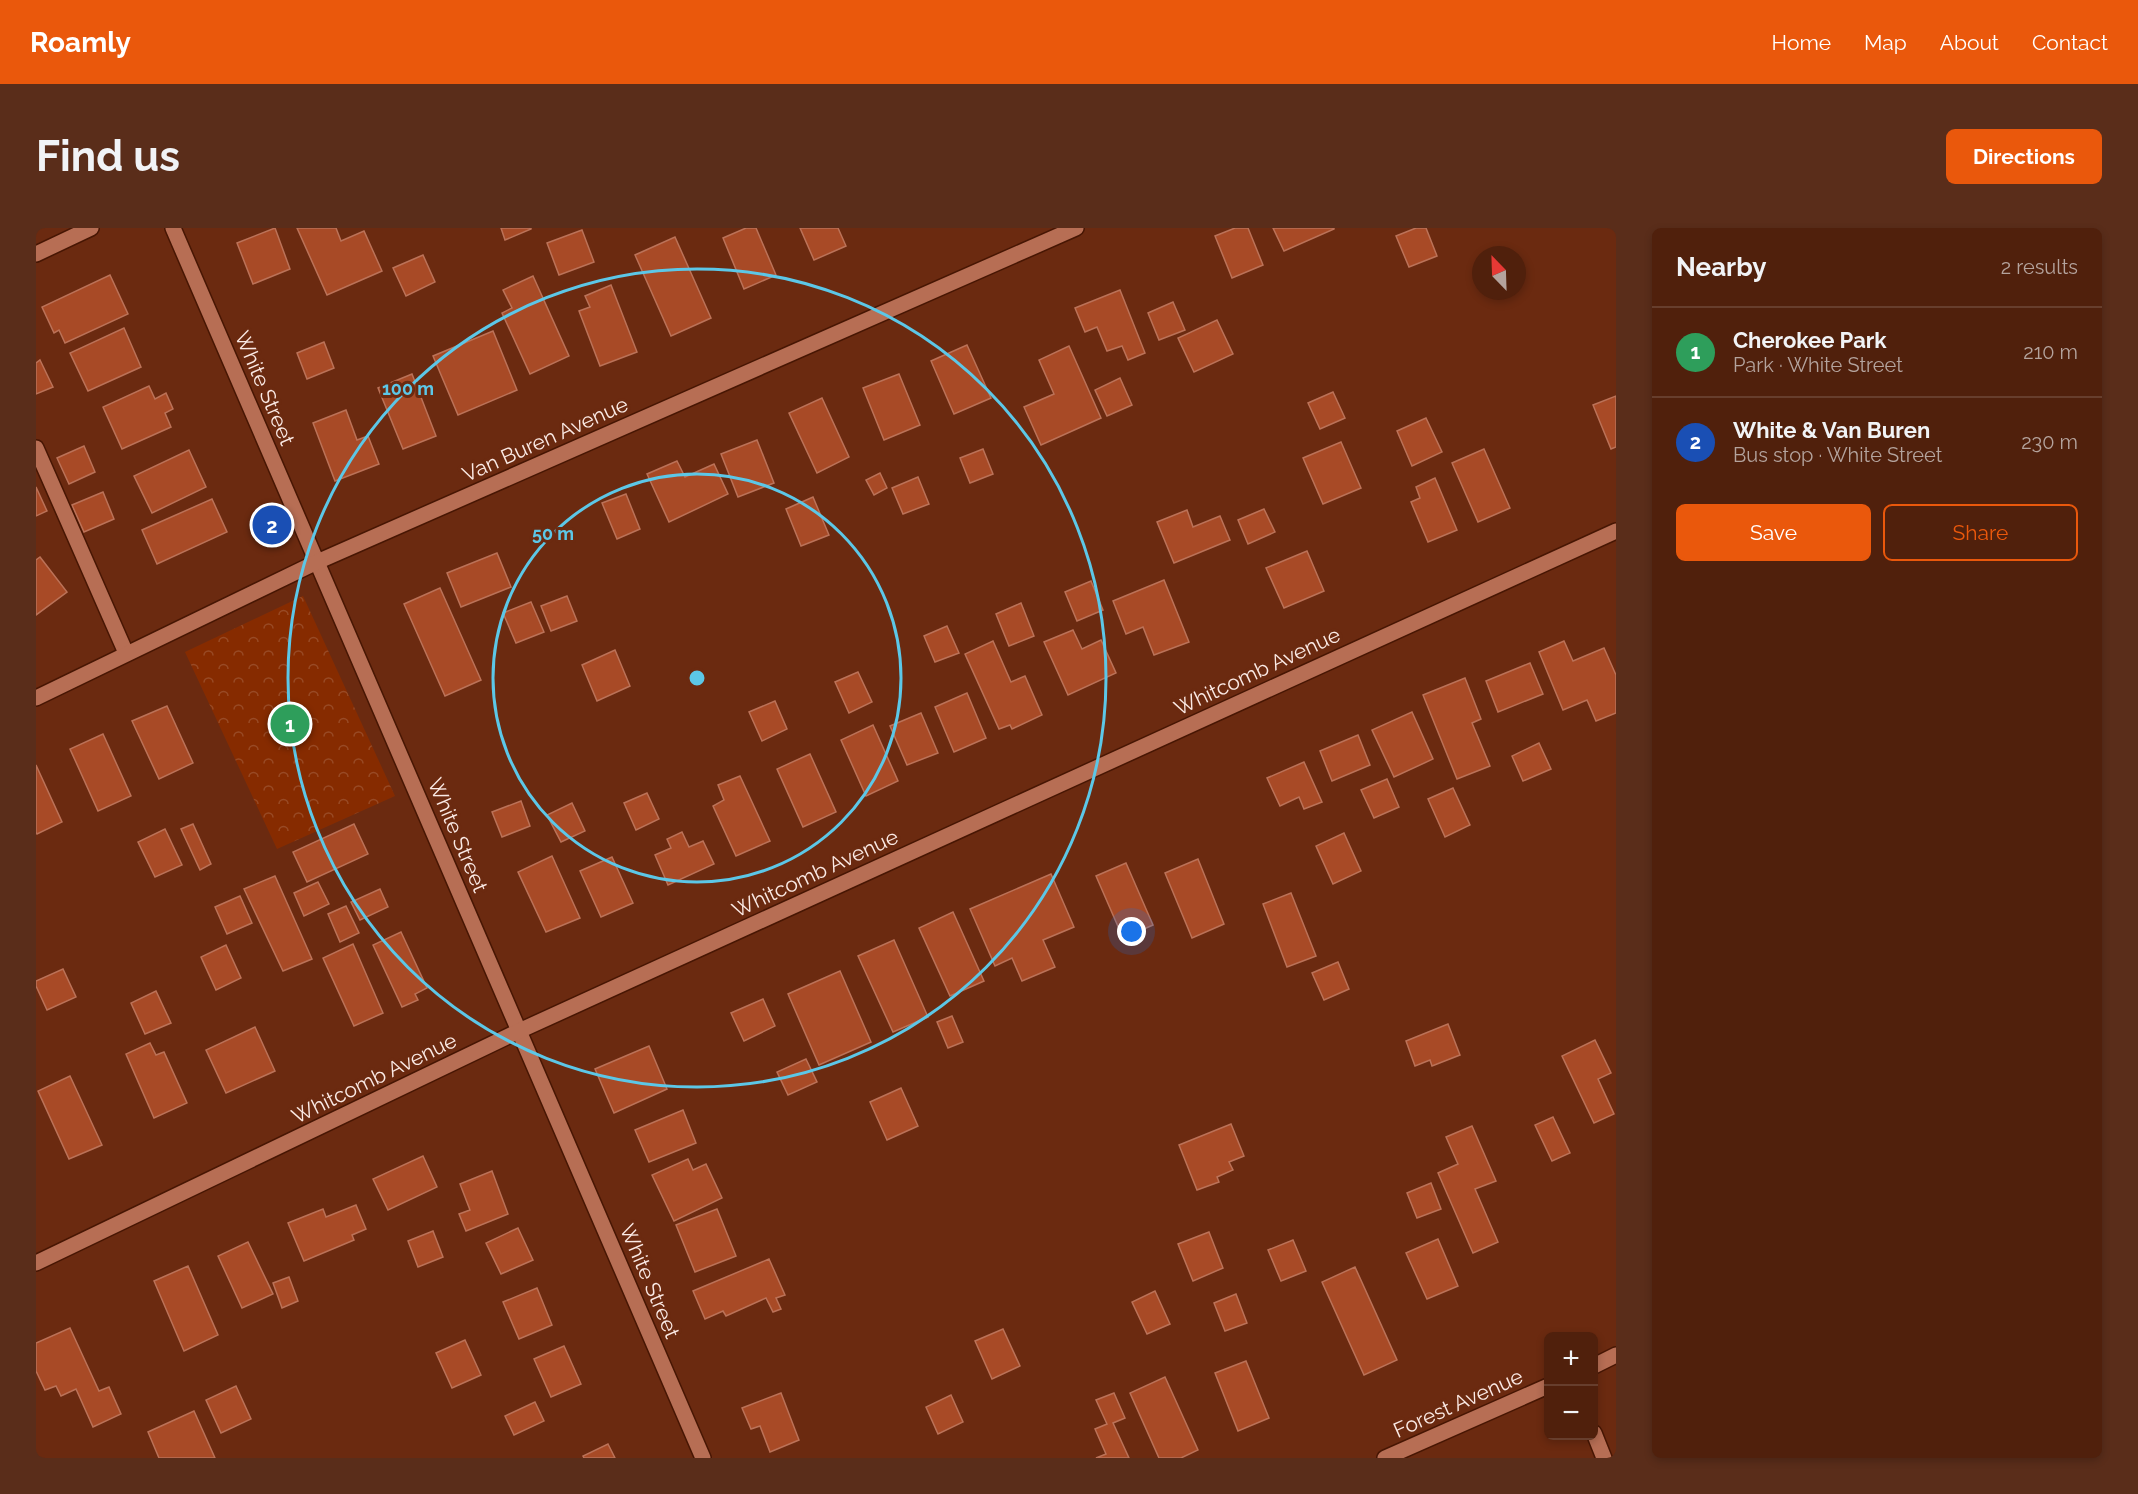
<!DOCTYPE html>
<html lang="en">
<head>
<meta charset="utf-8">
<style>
	body { margin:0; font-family:Raleway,sans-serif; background:#5a2d1a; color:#f1f3f6 }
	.controls { position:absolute; right:18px; bottom:18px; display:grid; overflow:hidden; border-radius:9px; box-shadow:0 3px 9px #0003 }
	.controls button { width:54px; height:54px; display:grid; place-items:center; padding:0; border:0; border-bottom:2px solid #673e2d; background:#50200c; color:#f1f3f6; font:30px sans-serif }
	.compass { position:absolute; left:1436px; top:18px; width:54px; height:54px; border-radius:50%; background:#50200c; box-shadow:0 3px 9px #0003; rotate:337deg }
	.you { position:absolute; left:1096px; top:704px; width:21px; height:21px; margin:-15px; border:4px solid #fff; border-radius:50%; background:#1a73e8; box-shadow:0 0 0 9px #1a73e833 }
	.badge { display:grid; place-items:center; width:39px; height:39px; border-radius:50%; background:#ea580c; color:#fff; font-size:20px; font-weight:700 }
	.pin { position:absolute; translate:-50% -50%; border:3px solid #fff; box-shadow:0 2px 6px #0006 }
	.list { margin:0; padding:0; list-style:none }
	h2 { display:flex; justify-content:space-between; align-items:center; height:78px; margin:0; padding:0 24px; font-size:26px }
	h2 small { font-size:20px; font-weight:400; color:#b4a39d }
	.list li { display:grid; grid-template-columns:39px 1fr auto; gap:18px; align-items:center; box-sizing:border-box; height:90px; padding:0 24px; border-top:2px solid #673e2d }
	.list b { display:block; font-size:22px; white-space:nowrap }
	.list p { margin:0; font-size:20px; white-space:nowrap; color:#b4a39d }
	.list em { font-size:20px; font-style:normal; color:#b4a39d }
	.actions { display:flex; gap:12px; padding:18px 24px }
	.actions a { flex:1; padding:14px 0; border:2px solid #ea580c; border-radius:9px; text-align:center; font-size:21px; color:#ea580c }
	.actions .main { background:#ea580c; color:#fff }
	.map { position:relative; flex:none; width:1580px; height:1230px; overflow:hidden; border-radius:9px }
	header { display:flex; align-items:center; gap:36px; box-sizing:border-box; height:84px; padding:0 30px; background:#ea580c; color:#fff }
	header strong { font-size:28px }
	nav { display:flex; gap:33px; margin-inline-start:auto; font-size:21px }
	.intro { display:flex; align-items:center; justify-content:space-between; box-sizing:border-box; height:144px; padding:0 36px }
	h1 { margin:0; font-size:42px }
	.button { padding:15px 27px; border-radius:9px; background:#ea580c; color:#fff; font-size:21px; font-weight:700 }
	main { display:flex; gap:36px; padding:0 36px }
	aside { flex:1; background:#50200c; border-radius:9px; box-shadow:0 3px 9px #0003 }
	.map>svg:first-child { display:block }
</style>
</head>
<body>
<header>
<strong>Roamly</strong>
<nav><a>Home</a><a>Map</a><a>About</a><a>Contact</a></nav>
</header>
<div class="intro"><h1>Find us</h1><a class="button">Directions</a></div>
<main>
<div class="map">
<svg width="1580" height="1230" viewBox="0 0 1580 1230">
	<defs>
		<pattern id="park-crowns" width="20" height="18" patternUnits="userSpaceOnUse" patternTransform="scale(1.5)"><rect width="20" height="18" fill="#862b00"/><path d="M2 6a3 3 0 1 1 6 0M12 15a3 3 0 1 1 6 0" fill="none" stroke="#984a25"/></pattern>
	</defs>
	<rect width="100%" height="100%" fill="#6b2a10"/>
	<path fill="url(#park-crowns)" d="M267 368 359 568 241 621 149 424Z"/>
	<g fill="#a84a26" stroke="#bb7258" stroke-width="1.5">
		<path d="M239 0 254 41 217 56 201 15Z"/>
		<path d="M261 0H300L305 13 328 3 346 43 291 67Z"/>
		<path d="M465 0H495V1L469 12Z"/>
		<path d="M710 0H720L740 47 708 61 687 10Z"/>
		<path d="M764 0H802L810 18 778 32Z"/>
		<path d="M1199 0H1212L1227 37 1196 50 1179 8Z"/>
		<path d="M1237 0H1298V1L1248 23Z"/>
		<path d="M1380 0H1390L1401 28 1373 39 1360 8Z"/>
		<path d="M546 2 558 34 523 47 511 15Z"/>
		<path d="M639 9 675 90 635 108 599 27Z"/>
		<path d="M387 27 399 54 370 68 357 40Z"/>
		<path d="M74 47 92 86 29 115 23 102 18 105 6 79Z"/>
		<path d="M497 48 533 128 494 146 466 85 476 80 467 62Z"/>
		<path d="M575 57 601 124 564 138 543 83 554 79 549 68Z"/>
		<path d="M1084 62 1109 125 1092 132 1086 118 1071 123 1061 99 1049 104 1039 80Z"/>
		<path d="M1137 74 1149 102 1123 112 1112 85Z"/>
		<path d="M1181 92 1197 126 1158 144 1142 110Z"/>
		<path d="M88 100 105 139 52 163 34 125Z"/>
		<path d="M457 103 481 162 422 187 397 128Z"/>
		<path d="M288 114 298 140 271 151 261 125Z"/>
		<path d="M931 117 955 170 918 186 895 133Z"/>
		<path d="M1033 118 1065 190 1005 217 988 179 1018 166 1003 132Z"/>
		<path d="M4 132 17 159 0 166V135Z"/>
		<path d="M376 146 400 208 367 221 342 160Z"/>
		<path d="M863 146 884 197 848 212 827 160Z"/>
		<path d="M1084 150 1096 177 1071 188 1059 162Z"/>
		<path d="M113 158 119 171 130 165 137 181 129 185 135 199 86 221 67 179Z"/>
		<path d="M1297 164 1309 190 1284 201 1272 175Z"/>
		<path d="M1580 168V219L1575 221 1557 177Z"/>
		<path d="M786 170 813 229 781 245 753 185Z"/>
		<path d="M310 182 321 212 332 208 343 236 299 253 277 195Z"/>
		<path d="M1390 190 1406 224 1376 238 1361 203Z"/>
		<path d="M721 212 738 255 702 269 685 226Z"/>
		<path d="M1305 214 1325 260 1287 276 1267 230Z"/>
		<path d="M48 218 59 244 33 256 21 230Z"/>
		<path d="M947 221 957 246 934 255 924 230Z"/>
		<path d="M1448 221 1474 280 1442 294 1416 235Z"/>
		<path d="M153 222 170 259 116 285 98 248Z"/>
		<path d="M641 233 649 249 678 236 692 266 633 294 611 246Z"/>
		<path d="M844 245 851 260 838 267 830 252Z"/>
		<path d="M882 249 893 276 867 286 856 260Z"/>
		<path d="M1399 250 1421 302 1392 314 1375 274 1384 270 1380 259Z"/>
		<path d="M0 259 11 283 0 288Z"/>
		<path d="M67 264 78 291 48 304 36 277Z"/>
		<path d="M590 266 604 301 581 311 566 275Z"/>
		<path d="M777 269 793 307 765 318 750 281Z"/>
		<path d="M176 271 191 304 121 336 106 302Z"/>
		<path d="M1228 281 1239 304 1212 316 1202 292Z"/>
		<path d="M1151 282 1157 299 1184 288 1194 312 1138 335 1121 294Z"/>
		<path d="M1271 323 1288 363 1248 380 1230 340Z"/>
		<path d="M461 325 475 359 425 379 411 345Z"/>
		<path d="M4 329 31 364 0 387V332Z"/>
		<path d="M1128 352 1153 414 1118 427 1107 399 1090 406 1077 373Z"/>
		<path d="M1055 353 1067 382 1041 393 1029 364Z"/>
		<path d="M404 360 445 452 409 468 368 376Z"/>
		<path d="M531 368 541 393 515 403 505 378Z"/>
		<path d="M495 374 508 404 480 415 467 385Z"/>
		<path d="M985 375 998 408 973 418 960 386Z"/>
		<path d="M911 398 923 425 899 434 888 408Z"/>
		<path d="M1037 402 1046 421 1065 412 1080 445 1032 467 1008 414Z"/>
		<path d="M957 413 975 454 989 448 1006 487 976 501 974 497 963 501 929 426Z"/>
		<path d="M1528 413 1537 433 1568 420 1580 447V485L1560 493 1551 472 1527 482 1503 424Z"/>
		<path d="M579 422 594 458 561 473 546 437Z"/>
		<path d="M1494 435 1507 466 1462 484 1450 453Z"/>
		<path d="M822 444 836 474 813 485 799 454Z"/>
		<path d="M1429 450 1445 491 1436 495 1454 538 1421 551 1387 467Z"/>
		<path d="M931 465 950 510 918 524 899 479Z"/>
		<path d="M739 473 751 501 726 513 713 484Z"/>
		<path d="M131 478 157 535 123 551 96 493Z"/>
		<path d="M1376 484 1397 531 1358 549 1336 502Z"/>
		<path d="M885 485 902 525 871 537 854 498Z"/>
		<path d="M837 497 862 553 830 568 805 512Z"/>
		<path d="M67 506 95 568 62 583 34 521Z"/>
		<path d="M1322 507 1334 537 1296 553 1284 523Z"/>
		<path d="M1503 515 1515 541 1487 553 1476 528Z"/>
		<path d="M774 526 800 584 767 599 741 541Z"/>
		<path d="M1268 534 1286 574 1268 581 1263 569 1244 578 1231 550Z"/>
		<path d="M0 537 26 594 1 606 0 604Z"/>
		<path d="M704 548 734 613 700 628 677 578 688 572 682 557Z"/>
		<path d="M1351 551 1363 579 1338 590 1325 562Z"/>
		<path d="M1417 560 1434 597 1409 609 1392 571Z"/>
		<path d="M611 565 623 591 600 602 588 575Z"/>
		<path d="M485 573 494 598 466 609 456 584Z"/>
		<path d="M536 575 549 603 525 614 511 587Z"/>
		<path d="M157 596 175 636 164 642 145 601Z"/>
		<path d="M318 596 332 626 271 654 257 624Z"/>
		<path d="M129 601 146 637 119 649 102 614Z"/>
		<path d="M646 604 653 619 667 613 678 636 632 657 619 627 635 620 631 611Z"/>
		<path d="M1308 605 1325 643 1297 656 1280 618Z"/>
		<path d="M516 628 544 690 510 704 482 644Z"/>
		<path d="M576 629 597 675 565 689 544 643Z"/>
		<path d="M1162 631 1188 696 1156 710 1129 645Z"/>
		<path d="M1090 635 1117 697 1087 710 1060 648Z"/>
		<path d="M1015 646 1038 699 1007 712 1019 739 986 753 976 730 959 738 934 681Z"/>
		<path d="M239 648 276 731 247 743 208 661Z"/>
		<path d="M282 654 293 676 268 688 258 665Z"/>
		<path d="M344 661 352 679 324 692 315 674Z"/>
		<path d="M1255 665 1280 728 1251 739 1227 676Z"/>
		<path d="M204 668 216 695 191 706 179 679Z"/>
		<path d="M310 678 323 705 304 714 292 686Z"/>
		<path d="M917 684 948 753 914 768 883 700Z"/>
		<path d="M365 704 391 760 379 766 382 772 366 779 337 717Z"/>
		<path d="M858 712 892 789 857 804 822 728Z"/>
		<path d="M317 716 347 785 318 798 287 730Z"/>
		<path d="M190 717 205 750 180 762 165 729Z"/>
		<path d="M1302 734 1313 761 1288 772 1276 745Z"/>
		<path d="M27 741 40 769 11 782 0 758V753Z"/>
		<path d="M804 743 835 814 783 837 752 766Z"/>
		<path d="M120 763 135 795 109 806 95 775Z"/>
		<path d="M727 771 739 798 708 813 695 785Z"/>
		<path d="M916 788 927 814 912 820 901 794Z"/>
		<path d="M1412 796 1424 827 1396 838 1394 832 1379 838 1370 813Z"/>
		<path d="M219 799 239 843 190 865 170 822Z"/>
		<path d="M1559 812 1575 845 1562 851 1578 886 1558 895 1526 828Z"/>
		<path d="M114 815 120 827 128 824 151 875 118 890 90 826Z"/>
		<path d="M613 818 631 861 578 885 559 841Z"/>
		<path d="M770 831 781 854 752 867 741 844Z"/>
		<path d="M34 848 66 917 33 931 2 863Z"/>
		<path d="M865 860 882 898 851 912 834 874Z"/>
		<path d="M647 882 660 915 613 934 599 902Z"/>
		<path d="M1517 889 1534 925 1516 933 1499 897Z"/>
		<path d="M1195 896 1208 928 1193 934 1197 942 1181 949 1183 954 1161 962 1143 917Z"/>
		<path d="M1436 898 1460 953 1439 961 1462 1014 1437 1025 1402 945 1422 936 1410 909Z"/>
		<path d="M387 928 401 959 352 982 337 951Z"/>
		<path d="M652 931 657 942 670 936 686 970 638 993 616 947Z"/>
		<path d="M456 943 472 986 430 1003 423 986 434 982 424 956Z"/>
		<path d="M1395 955 1405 981 1381 990 1371 965Z"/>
		<path d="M320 977 330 1001 316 1007 318 1012 268 1033 252 995 287 981 290 989Z"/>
		<path d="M681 981 700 1028 659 1044 640 997Z"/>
		<path d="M482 1000 497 1032 465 1046 450 1015Z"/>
		<path d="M397 1003 407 1029 382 1039 372 1013Z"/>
		<path d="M1173 1004 1187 1040 1157 1053 1142 1016Z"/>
		<path d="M1402 1011 1422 1058 1391 1071 1370 1025Z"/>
		<path d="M1257 1012 1270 1043 1245 1053 1232 1022Z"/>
		<path d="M212 1014 237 1066 206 1080 182 1028Z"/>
		<path d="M733 1031 749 1067 740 1070 745 1081 737 1084 730 1070 690 1088 687 1083 669 1091 657 1063Z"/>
		<path d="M152 1038 182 1107 148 1123 118 1053Z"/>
		<path d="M1319 1039 1361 1132 1328 1147 1286 1054Z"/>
		<path d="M253 1049 262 1073 246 1080 237 1055Z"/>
		<path d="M501 1060 516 1097 483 1111 467 1074Z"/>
		<path d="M1119 1063 1134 1096 1111 1106 1096 1074Z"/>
		<path d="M1200 1066 1211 1095 1189 1103 1178 1075Z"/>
		<path d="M34 1100 63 1163 73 1159 85 1186 57 1199 40 1161 25 1168 20 1158 9 1162 0 1143V1115Z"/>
		<path d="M967 1101 984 1138 956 1151 939 1113Z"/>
		<path d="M429 1112 445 1147 416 1160 400 1125Z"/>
		<path d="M528 1118 545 1156 515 1169 498 1131Z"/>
		<path d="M1210 1133 1233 1190 1202 1203 1179 1145Z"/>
		<path d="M1129 1149 1162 1222 1145 1230H1123L1094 1165Z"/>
		<path d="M200 1158 215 1191 185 1205 170 1172Z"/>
		<path d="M745 1165 763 1212 734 1224 724 1198 715 1201 706 1180Z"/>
		<path d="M1078 1165 1089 1190 1077 1195 1093 1230H1060L1070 1226 1059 1201 1071 1196 1060 1172Z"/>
		<path d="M915 1167 927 1194 902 1206 890 1179Z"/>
		<path d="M499 1174 508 1193 478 1207 469 1188Z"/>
		<path d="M158 1183 179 1230H123L112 1204Z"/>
		<path d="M572 1216 579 1230H548L547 1228Z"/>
	</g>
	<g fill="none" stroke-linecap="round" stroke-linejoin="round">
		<g stroke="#471603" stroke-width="18">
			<g id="minor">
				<path d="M137 0 667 1230"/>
				<path d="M0 26 55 0"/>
				<path d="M0 220 90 425"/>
				<path d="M0 470 281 334 1040 0"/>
				<path d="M0 1035 483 803 1580 303"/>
				<path d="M1558 1138 1580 1127"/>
				<path d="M1558 1205 1568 1230"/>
				<path d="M1349 1230 1512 1158"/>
			</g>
		</g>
		<use href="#minor" stroke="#b76e54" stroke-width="15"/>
	</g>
	<g fill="none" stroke="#5cc7e7" stroke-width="3">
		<circle cx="661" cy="450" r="204"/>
		<circle cx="661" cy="450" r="409"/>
	</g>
	<g text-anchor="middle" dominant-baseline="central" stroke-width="6" stroke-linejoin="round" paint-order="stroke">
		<g font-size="21" fill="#fbeae5" stroke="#6b2a10">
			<text transform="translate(229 160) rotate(67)">White Street</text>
			<text transform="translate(509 211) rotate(-24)">Van Buren Avenue</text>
			<text transform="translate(1221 443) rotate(-25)">Whitcomb Avenue</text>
			<text transform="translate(422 607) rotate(67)">White Street</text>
			<text transform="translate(779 645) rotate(-25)">Whitcomb Avenue</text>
			<text transform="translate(338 850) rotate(-26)">Whitcomb Avenue</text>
			<text transform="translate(614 1053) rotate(67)">White Street</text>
			<text transform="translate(1422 1175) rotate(-24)">Forest Avenue</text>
		</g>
	</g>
	<circle cx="661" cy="450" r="9" fill="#5cc7e7" stroke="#6b2a10" stroke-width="3"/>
	<g font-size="18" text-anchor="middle" font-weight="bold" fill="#5cc7e7" stroke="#6b2a10" stroke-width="6" stroke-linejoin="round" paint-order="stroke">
		<text x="372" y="167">100 m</text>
		<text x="517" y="312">50 m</text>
	</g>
</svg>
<div class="controls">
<button>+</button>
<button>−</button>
</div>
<svg class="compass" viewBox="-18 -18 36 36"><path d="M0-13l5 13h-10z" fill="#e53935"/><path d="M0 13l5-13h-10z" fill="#b4a39d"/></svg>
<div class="you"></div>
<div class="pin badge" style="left:254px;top:496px;background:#2e9e5b">1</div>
<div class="pin badge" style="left:236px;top:297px;background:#1a4fb4">2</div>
</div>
<aside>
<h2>Nearby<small>2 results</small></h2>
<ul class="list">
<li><span class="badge" style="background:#2e9e5b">1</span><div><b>Cherokee Park</b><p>Park · White Street</p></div><em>210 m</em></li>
<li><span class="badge" style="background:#1a4fb4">2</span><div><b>White &amp; Van Buren</b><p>Bus stop · White Street</p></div><em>230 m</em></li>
</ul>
<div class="actions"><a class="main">Save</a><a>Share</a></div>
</aside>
</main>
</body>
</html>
